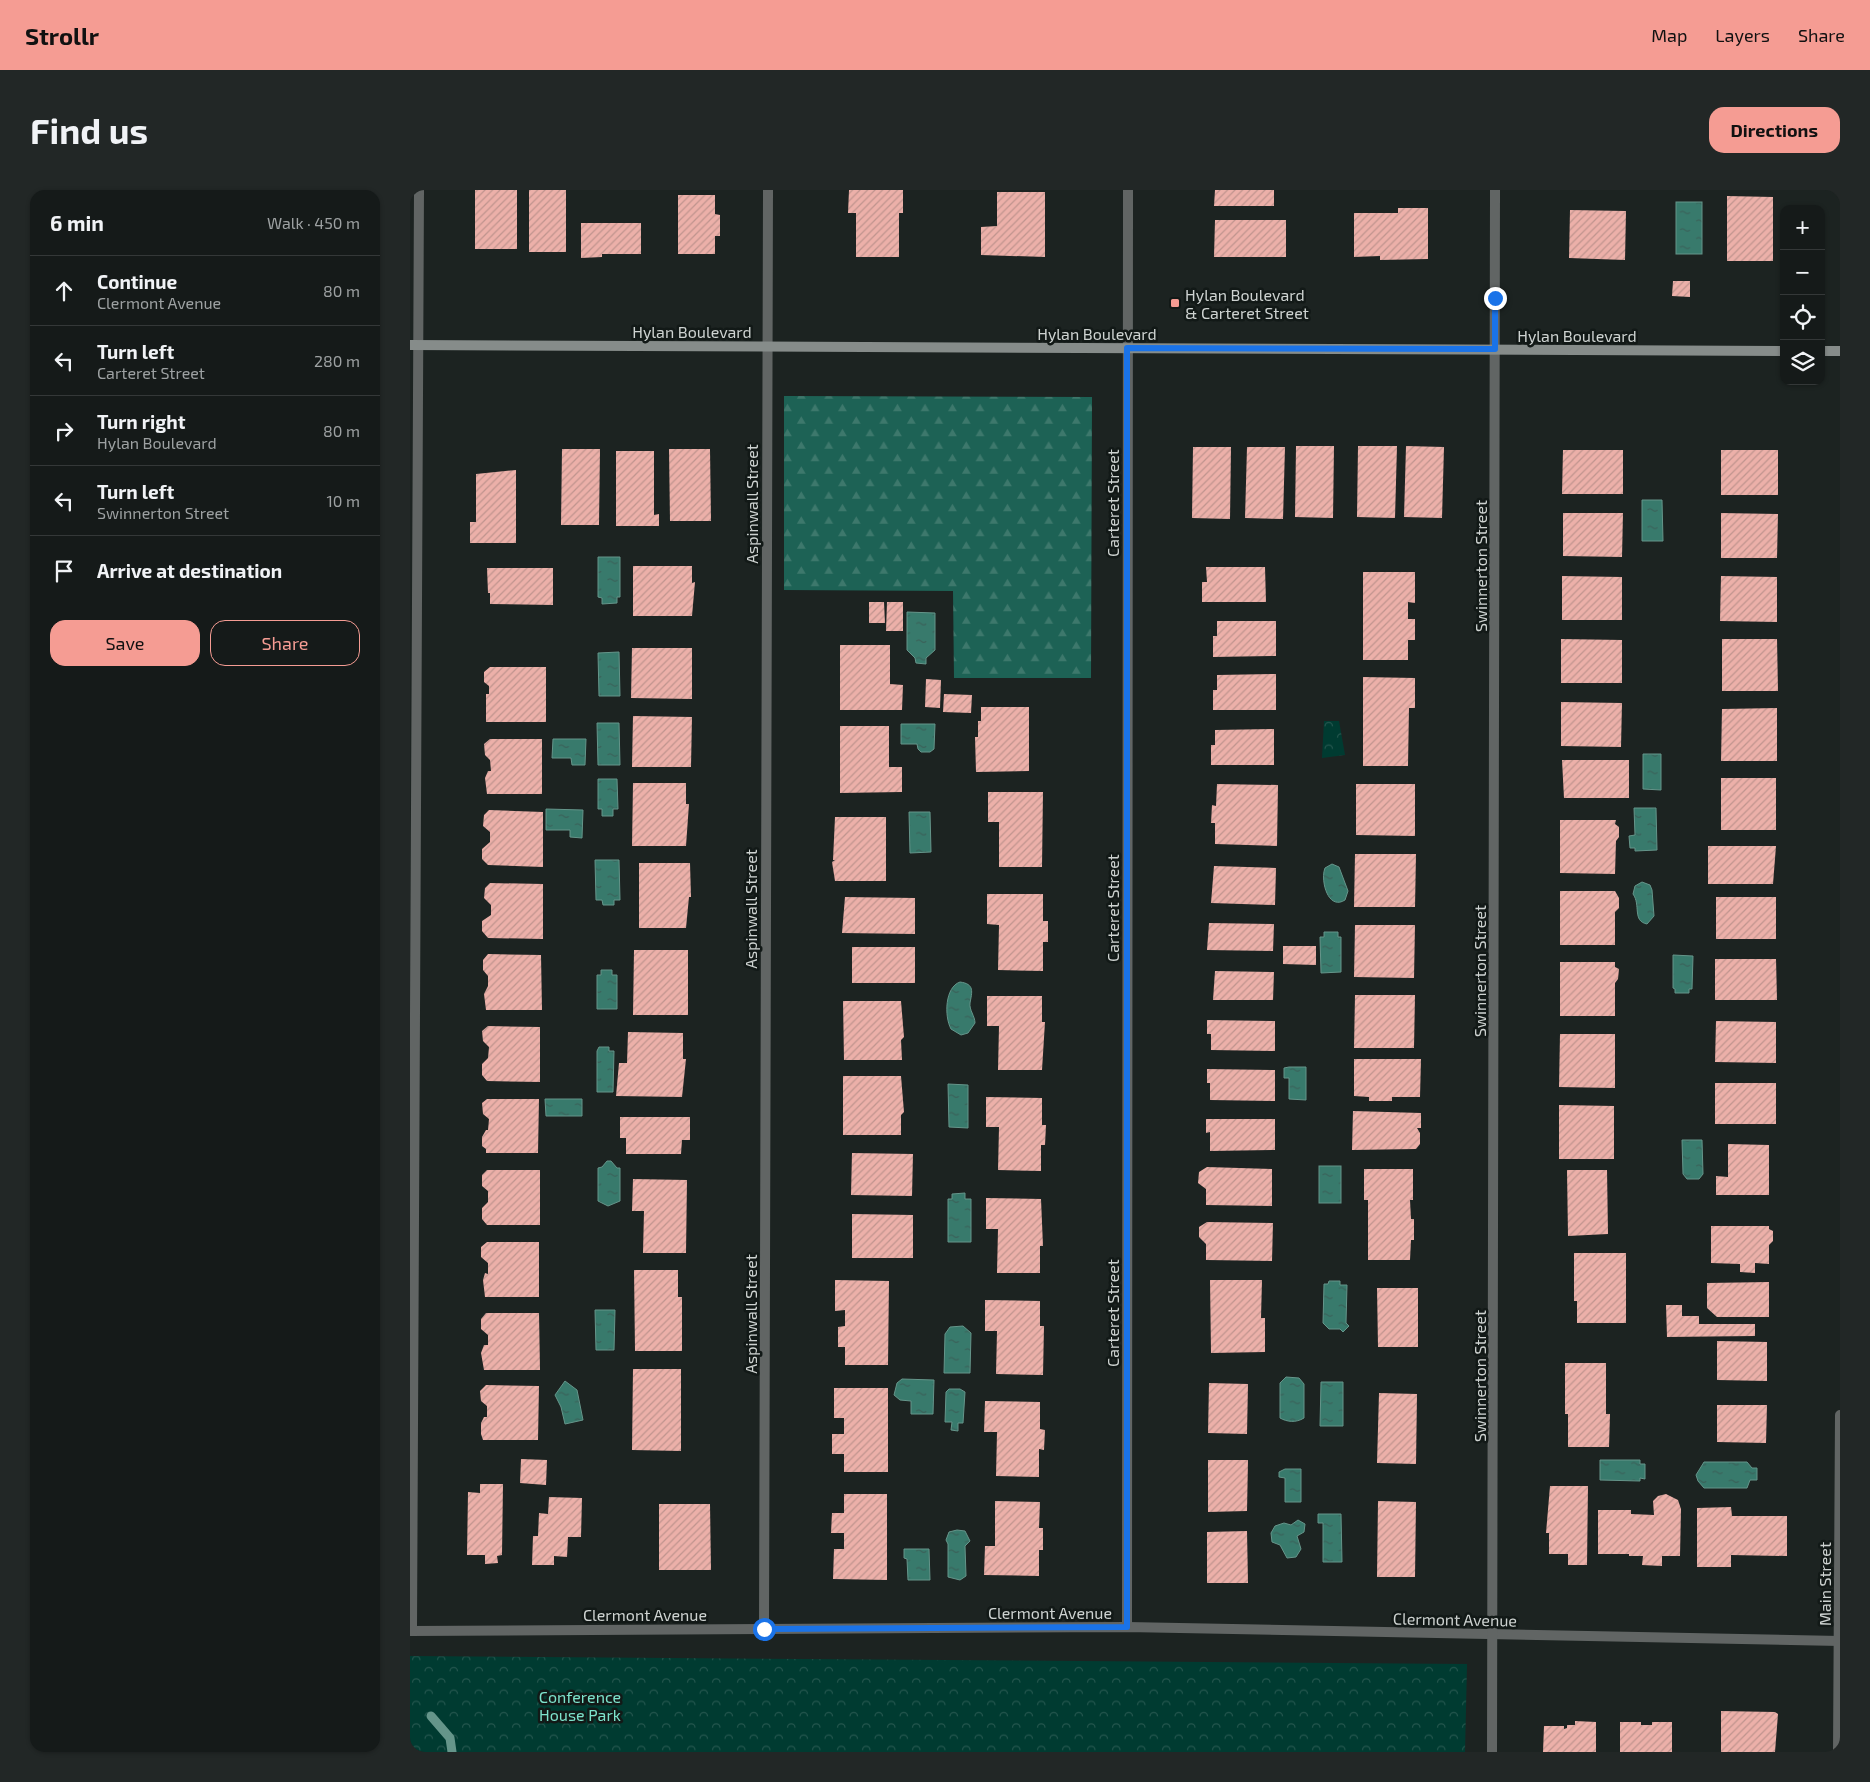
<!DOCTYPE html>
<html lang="en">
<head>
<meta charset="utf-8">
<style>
	body { margin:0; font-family:"Exo 2",sans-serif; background:#222726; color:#f1f3f6 }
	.controls { position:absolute; right:15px; top:15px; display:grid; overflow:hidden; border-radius:10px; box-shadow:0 1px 4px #0004 }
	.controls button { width:45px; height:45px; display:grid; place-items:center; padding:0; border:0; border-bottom:1px solid #343838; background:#151a19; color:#f1f3f6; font:25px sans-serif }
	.stop { position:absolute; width:15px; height:15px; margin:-11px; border:4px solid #1a73e8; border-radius:50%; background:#fff }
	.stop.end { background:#1a73e8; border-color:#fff; box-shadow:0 1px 5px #0008 }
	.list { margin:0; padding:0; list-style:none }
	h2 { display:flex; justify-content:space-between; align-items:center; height:65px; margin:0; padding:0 20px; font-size:21px }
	h2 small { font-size:16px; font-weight:400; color:#9da1a2 }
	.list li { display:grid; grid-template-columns:32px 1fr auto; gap:15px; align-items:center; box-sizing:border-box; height:70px; padding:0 20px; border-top:1px solid #343838 }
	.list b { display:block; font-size:19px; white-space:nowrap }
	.list p { margin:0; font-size:16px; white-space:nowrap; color:#9da1a2 }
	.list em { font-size:16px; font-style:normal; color:#9da1a2 }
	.actions { display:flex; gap:10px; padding:15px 20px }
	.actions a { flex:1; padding:11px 0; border:1px solid #f59c93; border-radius:15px; text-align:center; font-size:18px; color:#f59c93 }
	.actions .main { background:#f59c93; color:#111 }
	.icon { flex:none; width:28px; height:28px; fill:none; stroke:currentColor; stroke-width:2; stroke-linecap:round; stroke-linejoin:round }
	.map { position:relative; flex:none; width:1430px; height:1562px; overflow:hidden; border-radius:15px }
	header { display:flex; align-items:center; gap:30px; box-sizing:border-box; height:70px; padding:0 25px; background:#f59c93; color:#111 }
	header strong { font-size:24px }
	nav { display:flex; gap:28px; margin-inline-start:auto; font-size:18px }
	.intro { display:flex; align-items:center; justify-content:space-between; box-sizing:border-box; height:120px; padding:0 30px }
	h1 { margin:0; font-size:35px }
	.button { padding:12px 22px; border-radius:15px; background:#f59c93; color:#111; font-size:18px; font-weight:700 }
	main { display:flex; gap:30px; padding:0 30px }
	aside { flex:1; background:#151a19; border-radius:15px; box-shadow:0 1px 4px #0004 }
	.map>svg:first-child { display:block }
</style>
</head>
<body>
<header>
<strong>Strollr</strong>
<nav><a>Map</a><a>Layers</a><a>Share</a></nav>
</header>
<div class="intro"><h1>Find us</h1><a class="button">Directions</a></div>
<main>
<aside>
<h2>6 min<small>Walk · 450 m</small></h2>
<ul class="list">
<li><svg class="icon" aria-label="ahead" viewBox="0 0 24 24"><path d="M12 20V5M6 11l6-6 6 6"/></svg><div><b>Continue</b><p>Clermont Avenue</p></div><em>80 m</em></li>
<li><svg class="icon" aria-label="left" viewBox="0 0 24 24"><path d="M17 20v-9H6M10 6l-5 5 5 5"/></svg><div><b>Turn left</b><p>Carteret Street</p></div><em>280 m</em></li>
<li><svg class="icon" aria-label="right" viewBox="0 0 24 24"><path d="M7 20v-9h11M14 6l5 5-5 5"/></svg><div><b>Turn right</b><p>Hylan Boulevard</p></div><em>80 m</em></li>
<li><svg class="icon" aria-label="left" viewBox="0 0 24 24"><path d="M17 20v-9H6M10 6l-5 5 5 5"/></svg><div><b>Turn left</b><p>Swinnerton Street</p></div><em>10 m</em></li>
<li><svg class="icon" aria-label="arrive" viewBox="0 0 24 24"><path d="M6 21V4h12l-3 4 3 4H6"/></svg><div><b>Arrive at destination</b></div></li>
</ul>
<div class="actions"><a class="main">Save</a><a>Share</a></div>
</aside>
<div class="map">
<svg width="1430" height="1562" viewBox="0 0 1430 1562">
	<defs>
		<pattern id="forest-firs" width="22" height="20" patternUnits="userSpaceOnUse" patternTransform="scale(1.25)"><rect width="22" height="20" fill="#1d6255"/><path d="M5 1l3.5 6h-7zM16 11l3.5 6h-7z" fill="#3d786c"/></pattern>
		<pattern id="park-crowns" width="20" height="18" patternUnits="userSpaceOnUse" patternTransform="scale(1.25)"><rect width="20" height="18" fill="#003b31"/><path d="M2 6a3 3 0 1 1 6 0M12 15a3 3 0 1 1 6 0" fill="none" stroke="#24564e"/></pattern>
		<pattern id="water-ripples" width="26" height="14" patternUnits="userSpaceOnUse" patternTransform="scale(1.25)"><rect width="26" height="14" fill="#387a6c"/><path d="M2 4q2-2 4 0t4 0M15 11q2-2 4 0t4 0" fill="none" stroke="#3a625a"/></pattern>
		<pattern id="building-hatch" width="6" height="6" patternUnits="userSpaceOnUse" patternTransform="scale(1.25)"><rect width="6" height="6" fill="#ecb0a9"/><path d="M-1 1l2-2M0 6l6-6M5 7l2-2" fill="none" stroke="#c0948e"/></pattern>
	</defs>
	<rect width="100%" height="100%" fill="#1c2321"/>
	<path fill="url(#forest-firs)" d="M374 206 682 207 681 488H544L543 401 374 400Z"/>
	<g fill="url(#park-crowns)">
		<path d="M914 531H929L935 565 912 568Z"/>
		<path d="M0 1466 1057 1474 1055 1562H0Z"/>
	</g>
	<g fill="url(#water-ripples)" stroke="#65958a">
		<rect x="1266" y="12" width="26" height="52"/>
		<path d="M1232 310H1252L1253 351H1232Z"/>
		<path d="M188 367H210V407H207V413L192 414V408L188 407Z"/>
		<path d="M497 422 525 423V460L516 468V474L506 473 505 468 497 460Z"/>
		<path d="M209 462 210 506H189L188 463Z"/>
		<path d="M187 533H209L210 575H188Z"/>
		<path d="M491 534H525L524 559 520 562H511L508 559 507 554H491Z"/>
		<path d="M143 549H176L175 575H162L161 568H142Z"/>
		<path d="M1233 564H1251V600L1233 599Z"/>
		<path d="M188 589H207L208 619H203V626H192V619H188Z"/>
		<path d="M1224 618H1246L1247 660 1225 661V658H1220L1219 646 1225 645Z"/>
		<path d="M136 619 173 620 172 648 160 647V640H136Z"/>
		<path d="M499 622H520L521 662 500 663Z"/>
		<path d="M185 670H209L210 710H204V715H193L192 710H186Z"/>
		<path d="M922 674 929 677 938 701 935 710C918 721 910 690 915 678Z"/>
		<path d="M1232 692 1240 695 1242 700 1244 726 1237 734C1222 731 1231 715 1223 704L1225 696Z"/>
		<path d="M914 742H928V747H931V782L911 783 910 747H914Z"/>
		<path d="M1263 765 1283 766 1282 799H1279V803H1265V799L1263 798Z"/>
		<path d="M191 780H202V785H207V819H187V785H191Z"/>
		<path d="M550 792C565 794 562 802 560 813 559 820 565 826 565 833L558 843 551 845 541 839C534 826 535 797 550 792Z"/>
		<path d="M189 857H199V861H204L203 902H187V861Z"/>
		<path d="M879 877H896V910L879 909V888H874V878Z"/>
		<path d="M538 894 558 895V938L539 937Z"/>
		<path d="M135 909H172V926H136Z"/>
		<path d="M1272 950H1292L1293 984 1289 989H1277L1273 984Z"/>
		<path d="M197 971H201L207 978H210V1011L198 1016 188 1011V978L192 977Z"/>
		<rect x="909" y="976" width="22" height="37"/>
		<path d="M555 1003V1009H561V1052H538V1009H542V1004Z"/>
		<path d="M919 1091H930V1095H937L936 1133 939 1136 933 1142 930 1139H919L913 1133 914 1094H918Z"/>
		<path d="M185 1120H205L204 1160H186Z"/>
		<path d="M553 1136 561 1143 560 1183H534L535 1144 540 1137Z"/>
		<path d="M876 1187 889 1188 894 1194V1228C886 1233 877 1232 870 1228V1193Z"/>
		<path d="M492 1189 524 1190 523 1224H501V1211L490 1210 484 1205 487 1193Z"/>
		<path d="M155 1191 167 1200 173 1230 155 1234 151 1217 145 1205Z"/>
		<path d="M911 1192H933V1236H910Z"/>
		<path d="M539 1199H550L555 1202 553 1233H548V1241L541 1240 542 1232H535L536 1202Z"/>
		<path d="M1190 1270H1230V1274H1235V1289L1230 1288V1291L1190 1290Z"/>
		<path d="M1294 1272H1337L1342 1278H1347V1290H1340L1337 1298H1294L1288 1291 1286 1285Z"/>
		<path d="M875 1279H891V1312H875V1288L869 1287V1282Z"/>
		<path d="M908 1324H931L932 1372H913V1333H908Z"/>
		<path d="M888 1330 895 1334 894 1342 887 1346 891 1359 886 1367 877 1368 870 1355 862 1352 861 1343 865 1336 874 1333 881 1335Z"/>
		<path d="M547 1340 555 1341 560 1351 555 1356 556 1386 550 1390 538 1387V1354L536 1350 539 1342Z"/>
		<path d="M494 1359H519L520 1390H498L497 1369 494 1368Z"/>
	</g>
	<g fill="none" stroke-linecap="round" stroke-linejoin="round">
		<path stroke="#65958a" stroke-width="9" d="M21 1526 40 1548 42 1562"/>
	</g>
	<g fill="url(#building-hatch)">
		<rect x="65" y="0" width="42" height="59"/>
		<rect x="119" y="0" width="37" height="62"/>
		<path d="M439 0H493V23H489V67H446V23H438Z"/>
		<path d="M805 0H864V16H804Z"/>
		<path d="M587 2H635V67L571 65V37L587 36Z"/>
		<path d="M268 5H305V24L310 25V46H305V64H268Z"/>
		<path d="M1317 6 1363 7V71H1317Z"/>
		<path d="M988 18H1018V69L970 70V66L944 67V23H988Z"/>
		<path d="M1160 20 1216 21 1215 70 1159 68Z"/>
		<path d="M805 30H876V67H804Z"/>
		<path d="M171 33H231V64H192V67L171 68Z"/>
		<path d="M1263 91H1280V107L1262 106Z"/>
		<path d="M886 256H924L923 328 885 327Z"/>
		<path d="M948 256H987L985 328 947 327Z"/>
		<path d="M996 256 1034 257 1032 328 994 327Z"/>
		<path d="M783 257H821L820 329 782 328Z"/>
		<path d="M837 257H875L873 329 835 328Z"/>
		<path d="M152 259H190L189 335H151Z"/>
		<path d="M259 259H300L301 331H260Z"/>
		<path d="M1153 260H1213V304H1152Z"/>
		<rect x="1311" y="260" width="57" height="45"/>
		<path d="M206 261H244V325L249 324V336H206Z"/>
		<path d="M106 280V353H60V332H66V284Z"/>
		<path d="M1153 323H1213L1212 367 1153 366Z"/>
		<path d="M1311 323 1368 324 1367 368H1311Z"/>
		<path d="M223 376H282V393L285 392 282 426H223Z"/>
		<path d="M796 377H855L856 412H792V392H797Z"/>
		<path d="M77 378H143V415L80 414V403H78Z"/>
		<path d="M953 382H1005V413L998 412V429H1005V450H998V470H953Z"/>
		<path d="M1152 386 1212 387V430H1152Z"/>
		<path d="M1311 386 1367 387V432L1310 431Z"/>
		<path d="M459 412H474L475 433H459Z"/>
		<path d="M477 412H493V441H476Z"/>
		<path d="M807 431H866V466L803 467V446H807Z"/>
		<path d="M1151 449 1212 450V493H1151Z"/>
		<path d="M1312 449H1367L1368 501H1312Z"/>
		<path d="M430 455H480V494L493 495 492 520H430Z"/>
		<path d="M222 458H282V509L221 508Z"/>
		<path d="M80 477H136V532H76V504H79V496L74 492V482Z"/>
		<path d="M866 484V520H803V500H807V485Z"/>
		<path d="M953 487 1005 488V518H999L998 576H953Z"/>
		<path d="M516 489 531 490 530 518 515 517Z"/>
		<path d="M534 504 562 505 561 523 533 522Z"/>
		<path d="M1151 512 1212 513 1211 557 1151 556Z"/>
		<path d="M571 517H619V581L566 582 565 547H568V531H571Z"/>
		<path d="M1367 518V571H1311L1312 519Z"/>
		<path d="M223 526 282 527 281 577H222Z"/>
		<path d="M430 536H479V577H492V602L430 603Z"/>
		<path d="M864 539V575H801V555H805V540Z"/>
		<path d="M80 549H132V604H77L75 588 78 581H81L80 570 75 565 74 554Z"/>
		<path d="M1152 570H1219V608H1154Z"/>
		<rect x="1311" y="588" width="55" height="52"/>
		<path d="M223 593H276V614H279L276 656H222Z"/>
		<path d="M807 594 868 595 867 656 805 654V633H801L802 615 806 616Z"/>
		<path d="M946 594H1005V646L946 645Z"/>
		<path d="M578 602H633L632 677H589V632H578Z"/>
		<path d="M79 620 133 622V677L78 675 72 669V659L80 652V642L73 636 74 625Z"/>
		<path d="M425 627H476V691H425L422 672 425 670H423Z"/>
		<path d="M1150 630H1206L1205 634 1209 637V647L1206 651 1205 684 1150 683Z"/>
		<path d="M1298 656H1366L1363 694H1298Z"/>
		<path d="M945 664H1006L1005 717H944Z"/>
		<path d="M229 673H280L281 707H279L276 738H229Z"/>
		<path d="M804 676 866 678 865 715 801 713Z"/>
		<path d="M80 693 133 694V749L78 748 72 741V731L81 725V715L74 708 75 698Z"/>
		<path d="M1150 701H1205L1209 708V718L1205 722V755H1150Z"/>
		<path d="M577 704H633V731H638V752H633V781L588 780 589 735 577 734Z"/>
		<path d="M435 707 505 708V744L432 743Z"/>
		<rect x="1306" y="707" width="60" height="42"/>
		<path d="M799 733 864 734 863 761 797 760Z"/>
		<path d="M945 735H1005L1004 788 944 787Z"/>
		<path d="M873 756H906V775L873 774Z"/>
		<rect x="442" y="757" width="63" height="36"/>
		<path d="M224 760H278V825H223Z"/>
		<path d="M78 764 131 765 132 820H76L74 804 78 796V786L73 780V770Z"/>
		<path d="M1305 769H1366L1367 810H1305Z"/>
		<path d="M1150 772H1205V777L1209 779 1208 789 1205 793V826H1150Z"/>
		<path d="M805 781 864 782 863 810H803Z"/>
		<path d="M945 805H1005L1004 858H944Z"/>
		<path d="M577 806H632V832H635L632 880H588L589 836H577Z"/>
		<path d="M433 811H491L494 847 491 850 492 870H434Z"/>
		<path d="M797 830 865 831V861L801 860V844H797Z"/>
		<path d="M1306 831 1366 832V873L1305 872Z"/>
		<path d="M78 836 130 837V892L77 891 72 885V874L78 868 79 857 73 851 72 841Z"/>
		<path d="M218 842 273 843V869H276L272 907 206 906 209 873H217Z"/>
		<path d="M1150 844H1205V898L1149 897Z"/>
		<path d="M944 869H1011L1010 907H982V911H959V907L944 906Z"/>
		<path d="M797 879 865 880V911L800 910V893H797Z"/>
		<path d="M433 886H491L494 922 491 925V945H433Z"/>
		<rect x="1305" y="893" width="61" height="41"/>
		<path d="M576 907 632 908V935H636L635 955H631V981L588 980 589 937H576Z"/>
		<path d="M77 909H129L128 963H76V959L72 956V947L76 940H78L79 929 73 924 72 913Z"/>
		<path d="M1149 915 1204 916V969H1149Z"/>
		<path d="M943 921 1011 923V938H1007L1010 943V954L1006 959 942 960Z"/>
		<path d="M210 927H280V950H272L271 964H216V948H210Z"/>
		<path d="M796 929H865V960L800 961V942L796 943Z"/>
		<path d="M1318 954 1359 955V1005H1306V986L1318 987Z"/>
		<path d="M442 963 503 964 502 1006 441 1005Z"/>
		<path d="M797 977 862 979V1016L796 1015V999L788 993 789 982Z"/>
		<path d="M954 979H1003V1010H1000L1001 1029H1004V1050H1001L1000 1070H958V1010H954Z"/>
		<path d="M77 980H130V1035H77L72 1029V1018L78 1012V1001L72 996V985Z"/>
		<path d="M1157 980H1197L1198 1044 1158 1046Z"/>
		<path d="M223 989 277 990 276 1063H233L234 1021H222Z"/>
		<path d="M576 1008 631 1009 633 1056H630V1083H587L588 1039H576Z"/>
		<path d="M442 1024 503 1025V1068H442Z"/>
		<path d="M797 1032 863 1033 862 1071 796 1070V1054L789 1047V1037Z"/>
		<path d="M1301 1036H1359V1039L1363 1041V1051L1359 1055V1074L1345 1073V1083L1330 1082V1074L1301 1073Z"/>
		<path d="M77 1052H129V1107H75L73 1090 75 1083 78 1084V1073L71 1067V1057Z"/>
		<path d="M1164 1063H1216V1133H1167V1111H1164Z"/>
		<path d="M224 1080H268V1107H272V1161H225Z"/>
		<path d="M425 1090 479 1091 478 1175H435V1157H428V1137L435 1136V1120L425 1121Z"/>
		<path d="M800 1090H852L851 1128H855V1162L801 1163Z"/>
		<path d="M1359 1092V1127H1307L1297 1118V1093Z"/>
		<path d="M967 1098H1008V1157H968Z"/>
		<path d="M575 1110 630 1111V1136H634L633 1185 586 1184 587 1141H575Z"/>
		<path d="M1256 1115H1272V1126H1289V1134H1345V1146L1257 1147Z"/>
		<path d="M76 1123H129L130 1180H74L71 1163 74 1155H78V1145L71 1139V1129Z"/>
		<path d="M1307 1151 1357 1152V1191L1307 1190Z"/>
		<path d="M1155 1173H1196V1224H1200L1199 1257H1158V1224H1155Z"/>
		<path d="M223 1179H271V1261L222 1260Z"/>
		<path d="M799 1193 838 1194 837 1244 798 1243Z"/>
		<path d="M76 1195 129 1196 128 1250H73L71 1244V1233L74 1227H77V1216L71 1211 70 1201Z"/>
		<path d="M424 1198H478V1282H434V1264H422V1244H434V1228H424Z"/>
		<path d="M969 1203 1007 1204 1006 1274 967 1273Z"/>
		<path d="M575 1211 630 1212V1239L635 1240 634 1260 629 1259V1287L586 1286 587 1242H574Z"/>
		<path d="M1307 1215H1357L1356 1253 1307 1252Z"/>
		<path d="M111 1269 137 1270 136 1295 110 1293Z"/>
		<path d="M798 1270H838L837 1321 798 1322Z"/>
		<path d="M70 1294H93L92 1365 87 1366 88 1373 75 1374V1365H57L58 1302 70 1303Z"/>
		<path d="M1140 1296H1178L1177 1375H1158V1364H1139V1343H1136Z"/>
		<path d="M434 1304H477V1390L423 1389 424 1359H434V1343H421L422 1323H434Z"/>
		<path d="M1256 1304 1268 1310 1271 1319 1270 1366H1252V1376L1232 1375 1233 1366H1219V1364H1188V1320H1221V1324L1244 1325 1243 1311 1248 1306Z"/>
		<path d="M139 1307 172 1308 171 1347H158L157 1367 144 1366V1375H122L123 1346H128L129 1323 138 1324Z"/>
		<path d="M585 1311 630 1312 629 1338H633V1360H629V1386L574 1385 575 1356H585Z"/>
		<path d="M968 1311 1006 1312 1005 1387H967Z"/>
		<path d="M249 1314H300L301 1380H249Z"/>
		<path d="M1321 1317 1322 1326H1377V1366L1321 1365V1377H1287V1318Z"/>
		<path d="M837 1341 838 1393H797V1342Z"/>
		<path d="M1311 1521 1365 1522 1368 1524 1365 1562H1311Z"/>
		<path d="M1165 1531 1186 1532V1562H1133L1134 1536H1154V1539L1157 1538V1535H1165Z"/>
		<path d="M1210 1532H1231V1535H1242V1532H1262V1562H1210Z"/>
	</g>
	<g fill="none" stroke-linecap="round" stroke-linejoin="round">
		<g stroke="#616564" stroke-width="10">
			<path d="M717 1437 718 0"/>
			<path d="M354 1439 358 0"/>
			<path d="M0 1441 717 1437 1430 1451"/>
			<path d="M2 1441 9 0"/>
			<path d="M1082 1562 1085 0"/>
			<path d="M1428 1562 1430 1225"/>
		</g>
		<g stroke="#868c8a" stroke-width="10">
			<path d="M0 155 1374 161"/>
			<path d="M1411 161H1430"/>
		</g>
	</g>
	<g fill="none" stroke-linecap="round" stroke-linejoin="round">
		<path stroke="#1a73e8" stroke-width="6" d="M354 1439 717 1437V158L1085 159V108"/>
	</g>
	<rect fill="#f59c93" stroke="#121917" stroke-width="2" x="760" y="108" width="10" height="10" rx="2.5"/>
	<g text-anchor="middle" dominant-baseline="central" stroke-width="5" stroke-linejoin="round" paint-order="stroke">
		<g font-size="16" fill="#ced3d1" stroke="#121917" text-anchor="start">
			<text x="775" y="104">Hylan Boulevard<tspan x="775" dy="18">&amp; Carteret Street</tspan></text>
		</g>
		<g font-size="16" fill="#ced3d1" stroke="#121917">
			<text x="282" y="141">Hylan Boulevard</text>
			<text x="687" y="143">Hylan Boulevard</text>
			<text x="1167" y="145">Hylan Boulevard</text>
			<text transform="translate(702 313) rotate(-90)">Carteret Street</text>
			<text transform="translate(341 314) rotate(-90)">Aspinwall Street</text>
			<text transform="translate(1070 376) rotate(-90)">Swinnerton Street</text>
			<text transform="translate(702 718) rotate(-90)">Carteret Street</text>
			<text transform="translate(340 719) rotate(-90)">Aspinwall Street</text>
			<text transform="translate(1069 781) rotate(-90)">Swinnerton Street</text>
			<text transform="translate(702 1123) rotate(-90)">Carteret Street</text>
			<text transform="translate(340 1124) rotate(-90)">Aspinwall Street</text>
			<text transform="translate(1069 1186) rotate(-90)">Swinnerton Street</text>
			<text transform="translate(1414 1394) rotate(-90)">Main Street</text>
			<text x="640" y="1422">Clermont Avenue</text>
			<text x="235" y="1424">Clermont Avenue</text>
			<text transform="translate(1045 1429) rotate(1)">Clermont Avenue</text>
		</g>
		<g font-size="16" fill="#7de3cc" stroke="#121917">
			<text x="170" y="1506">Conference<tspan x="170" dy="18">House Park</tspan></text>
		</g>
	</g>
</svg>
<div class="controls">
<button>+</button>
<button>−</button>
<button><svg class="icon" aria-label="locate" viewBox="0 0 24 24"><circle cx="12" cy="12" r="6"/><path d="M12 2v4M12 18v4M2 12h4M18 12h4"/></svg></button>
<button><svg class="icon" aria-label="layers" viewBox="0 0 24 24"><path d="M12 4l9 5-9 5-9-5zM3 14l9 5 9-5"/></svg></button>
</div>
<div class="stop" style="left:354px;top:1439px"></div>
<div class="stop end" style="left:1085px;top:108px"></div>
</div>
</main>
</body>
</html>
